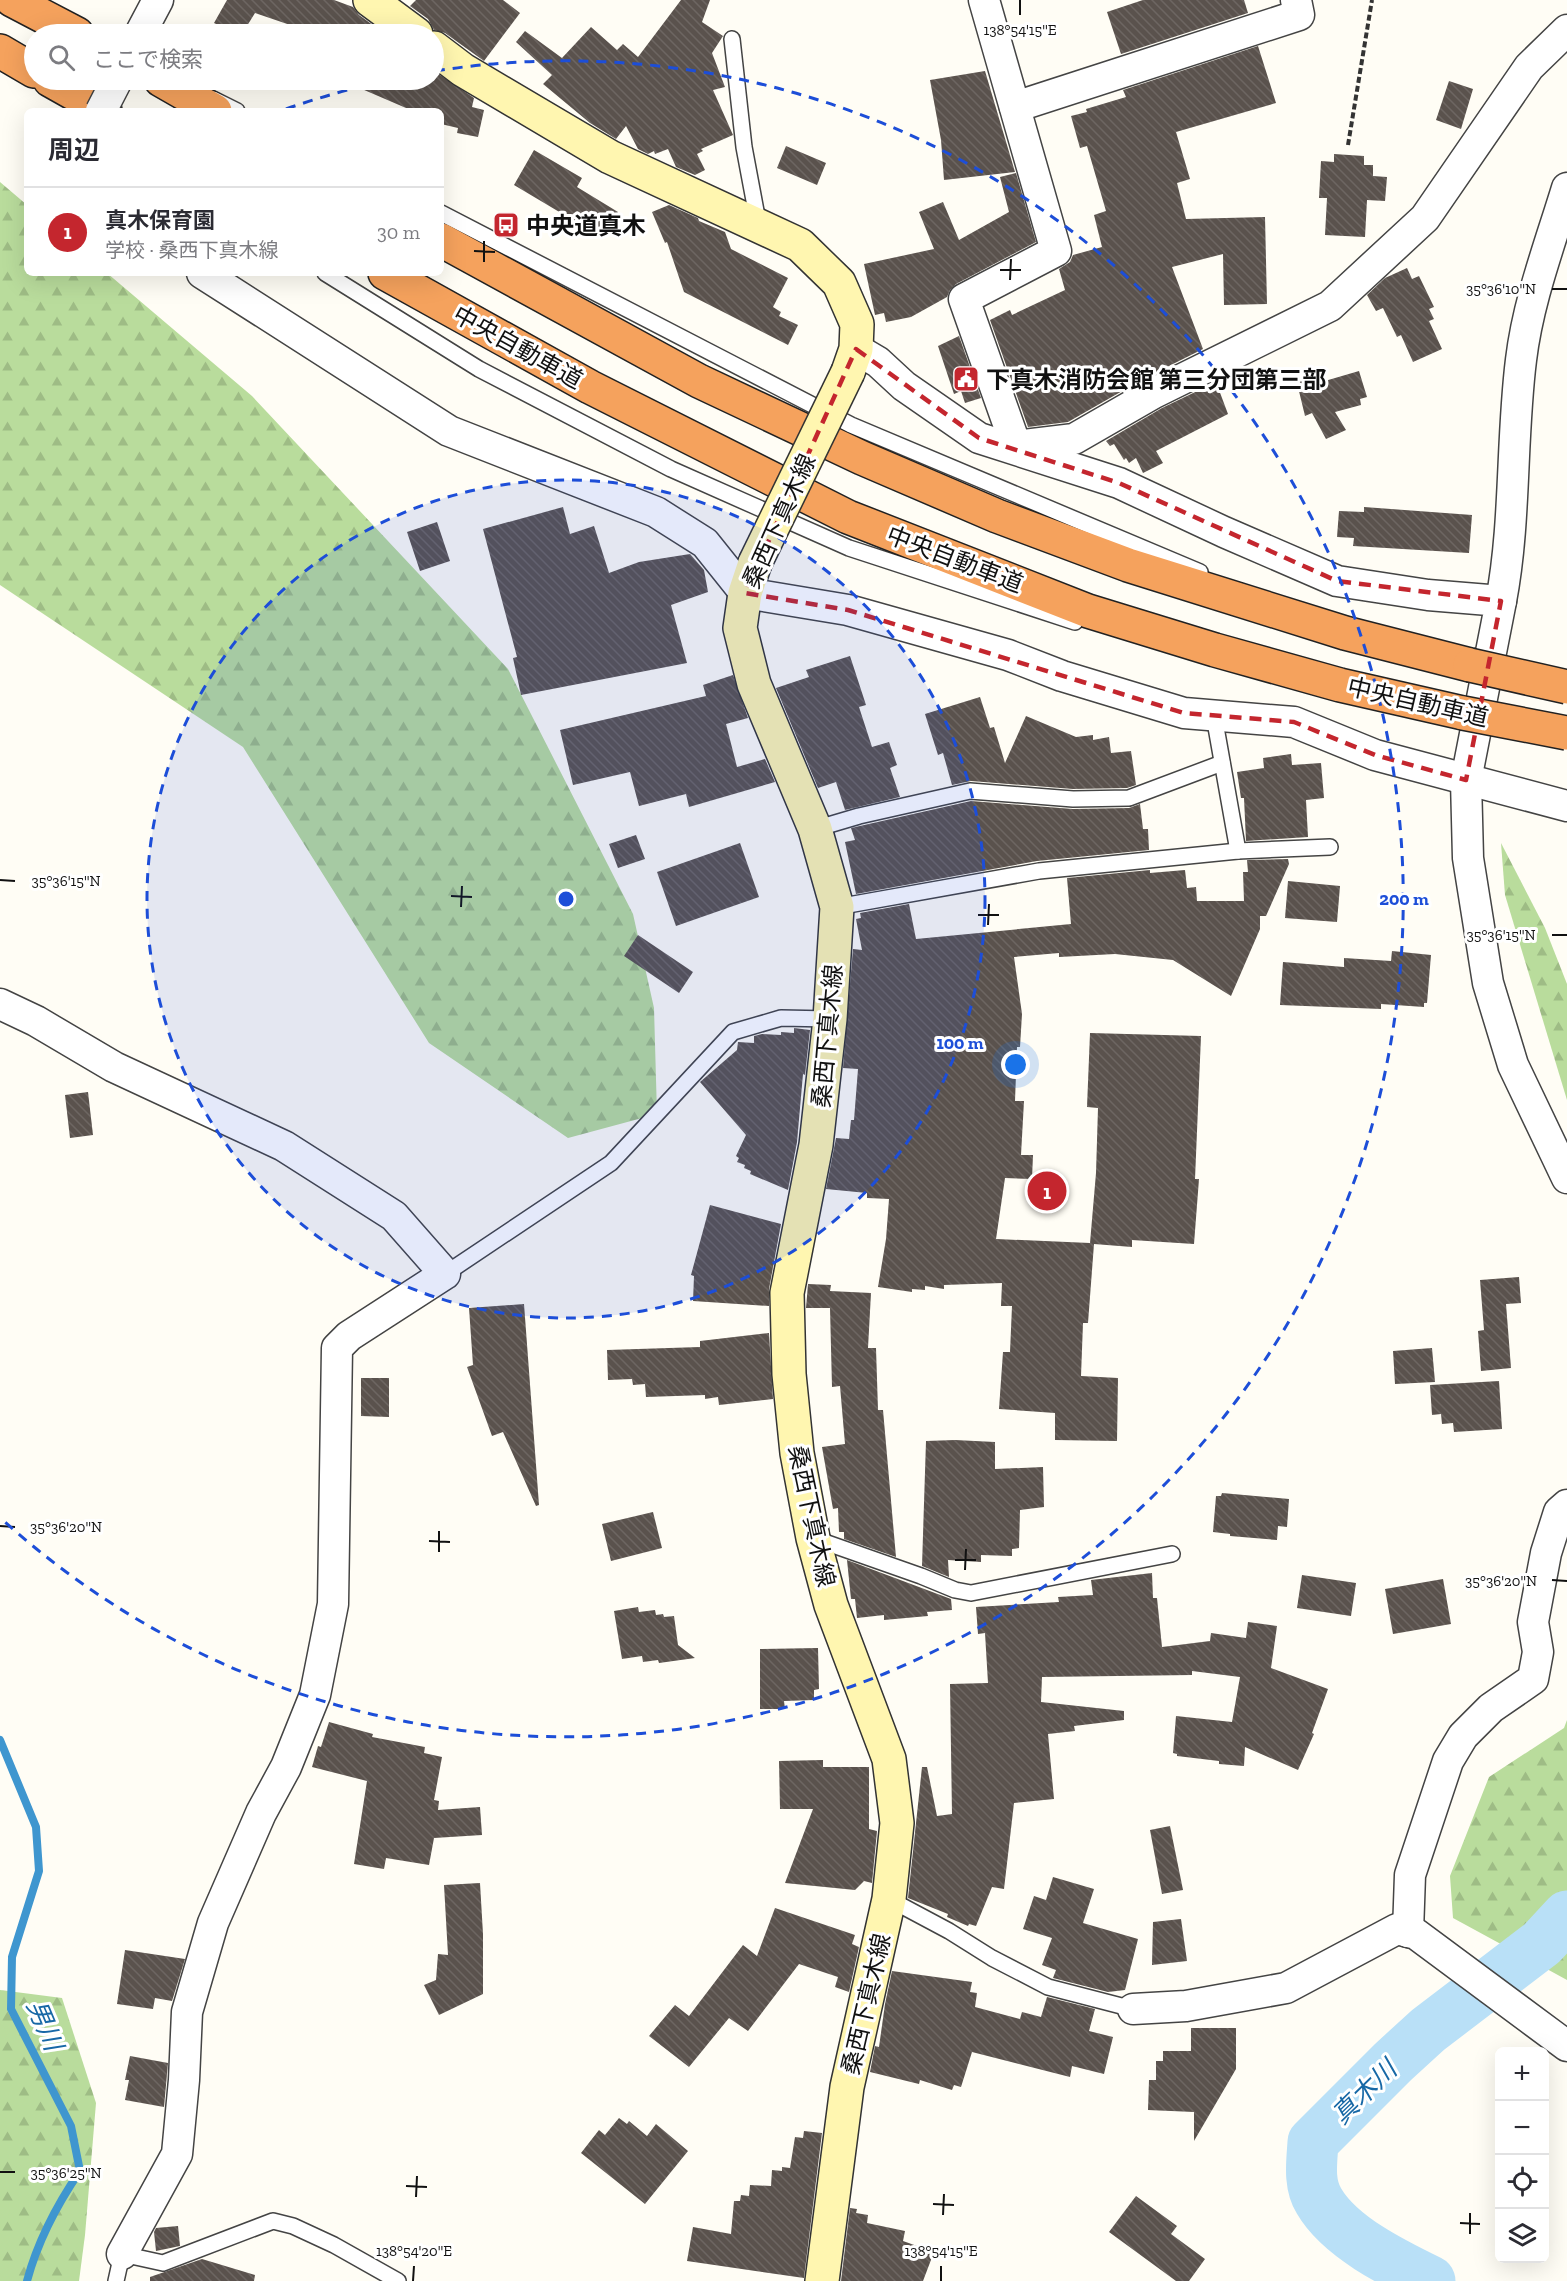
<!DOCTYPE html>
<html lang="ja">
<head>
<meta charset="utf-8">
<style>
	body { margin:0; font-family:"Zilla Slab","Noto Sans JP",serif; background:#f2f2f3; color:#2b2b33 }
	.controls { position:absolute; right:18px; bottom:18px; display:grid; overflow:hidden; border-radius:9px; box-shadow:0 6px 24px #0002 }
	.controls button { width:54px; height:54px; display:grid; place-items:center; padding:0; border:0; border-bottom:2px solid #e1e1e2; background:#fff; color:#2b2b33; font:30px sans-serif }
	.you { position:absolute; left:1016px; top:1065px; width:21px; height:21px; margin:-15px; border:4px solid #fff; border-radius:50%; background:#1a73e8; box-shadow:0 0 0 9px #1a73e833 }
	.badge { display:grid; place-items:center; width:39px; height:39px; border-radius:50%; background:#c4262e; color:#fff; font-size:20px; font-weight:700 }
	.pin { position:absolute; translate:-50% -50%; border:3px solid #fff; box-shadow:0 2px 6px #0006 }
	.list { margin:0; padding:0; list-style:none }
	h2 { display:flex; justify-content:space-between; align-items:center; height:78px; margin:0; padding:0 24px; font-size:26px }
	h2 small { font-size:20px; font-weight:400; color:#7c7c81 }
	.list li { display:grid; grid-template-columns:39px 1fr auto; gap:18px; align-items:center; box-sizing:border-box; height:90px; padding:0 24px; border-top:2px solid #e1e1e2 }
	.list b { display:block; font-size:22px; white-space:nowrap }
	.list p { margin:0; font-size:20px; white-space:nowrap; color:#7c7c81 }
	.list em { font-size:20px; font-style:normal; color:#7c7c81 }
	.icon { flex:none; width:33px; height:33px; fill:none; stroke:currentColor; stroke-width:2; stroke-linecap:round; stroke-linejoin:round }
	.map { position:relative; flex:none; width:1567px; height:2281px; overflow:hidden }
	.search { position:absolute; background:#fff; box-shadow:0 6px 24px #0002; left:24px; top:24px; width:420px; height:66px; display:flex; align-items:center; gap:15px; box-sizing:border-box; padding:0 21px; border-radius:33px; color:#7c7c81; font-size:22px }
	.panel { position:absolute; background:#fff; box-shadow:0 6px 24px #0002; left:24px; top:108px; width:420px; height:168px; border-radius:9px }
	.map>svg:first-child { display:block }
</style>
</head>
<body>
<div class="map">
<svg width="1567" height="2281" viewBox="0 0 1567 2281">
	<defs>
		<pattern id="forest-firs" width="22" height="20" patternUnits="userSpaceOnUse" patternTransform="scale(1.5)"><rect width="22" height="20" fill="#b9dc9c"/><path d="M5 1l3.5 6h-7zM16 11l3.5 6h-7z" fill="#9ebc85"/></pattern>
		<pattern id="building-back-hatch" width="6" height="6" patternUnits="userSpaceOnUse" patternTransform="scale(1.5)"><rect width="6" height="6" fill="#5a524d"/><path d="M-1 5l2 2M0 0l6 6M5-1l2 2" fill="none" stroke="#6d6662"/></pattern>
	</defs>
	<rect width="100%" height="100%" fill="#fffdf5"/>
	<g fill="url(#forest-firs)">
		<path d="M0 182 27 205V273H107L252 396 508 669 633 914 654 1008 657 1114 568 1138 429 1043 243 747 0 585Z"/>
		<path d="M1501 843 1545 928 1567 984V1100L1505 895Z"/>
		<path d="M1567 1720V1980L1453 1918 1450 1876 1489 1777 1564 1728Z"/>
		<path d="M0 1990 62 1998 96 2103 85 2235 79 2281H0Z"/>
	</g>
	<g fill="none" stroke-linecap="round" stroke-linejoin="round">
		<path stroke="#3f96cf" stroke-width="8" d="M0 1740 36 1827 39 1871 12 1957 11 2009 71 2126 80 2171C56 2206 38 2240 27 2281"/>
		<path stroke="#b9e0f7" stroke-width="51" d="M1430 2281C1393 2263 1340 2237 1319 2201 1308 2183 1312 2161 1313 2142L1393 2062 1428 2030 1542 1943 1567 1916"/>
	</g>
	<g fill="url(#building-back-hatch)">
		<path d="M227 0H334L353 7 359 15 385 34H297L299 28 255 13 242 34H237L214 23Z"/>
		<path d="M416 0H503L520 13 484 61 445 33 434 30 428 19 410 6Z"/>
		<path d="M681 0H710L702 22 723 36 712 53 725 87 713 90 733 135 701 149 703 151 697 154 705 170 695 175 676 167 668 149 655 154 654 151 648 154 638 149 626 126 616 139 590 123 543 84 552 75 516 42 525 31 562 58 591 27 617 50 623 44 638 57Z"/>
		<path d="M1143 0H1244L1248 13 1121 54 1107 12Z"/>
		<path d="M1258 46 1276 103 1176 132 1190 179 1177 183 1186 219 1265 217 1267 304 1224 305 1223 254 1172 267 1203 349 1145 378 1068 422 1028 427 990 320 1010 310 1012 315 1065 290 1059 269 1070 262 1073 255 1102 247 1094 215 1106 211 1087 146 1080 148 1071 116 1087 112 1086 109 1126 97 1123 90Z"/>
		<path d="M434 71 474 98 472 107 484 110 478 137 457 133 458 128 441 124V111H413L341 80H434Z"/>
		<path d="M985 71 1015 172 944 180 941 140 930 80Z"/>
		<path d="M1449 81 1473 89 1461 129 1436 120Z"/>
		<path d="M786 146 826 163 817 185 777 168Z"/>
		<path d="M534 150 582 178 577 187 618 212 603 238 514 185Z"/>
		<path d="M1334 154 1364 156V165H1373V176L1387 177 1385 201 1367 200 1365 237 1325 235 1327 198H1319L1321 161 1334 162Z"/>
		<path d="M1016 173 1036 242 956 284 950 290 947 297 911 317 886 322 884 313 875 315 864 264 934 249 919 212 943 202 959 240 1009 212 1000 177Z"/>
		<path d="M669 205 698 218 699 221 725 232 731 249 788 278 773 307 781 312 779 316 798 325 788 345 684 292 667 242 665 243 652 212Z"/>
		<path d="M1407 268 1412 279 1419 276 1434 307 1429 309 1434 319 1429 321 1442 349 1413 362 1401 335 1397 337 1383 308 1376 311 1367 295 1385 278Z"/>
		<path d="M959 336 981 398 965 403 961 391 954 394 938 346Z"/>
		<path d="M1359 371 1367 397 1360 399 1361 405 1335 412 1346 430 1326 439 1312 413 1305 416 1297 383 1313 374 1318 383Z"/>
		<path d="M1216 382 1228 414 1156 451 1163 463 1143 473 1136 458 1129 463 1126 458 1124 460 1114 444 1110 446 1106 441 1162 408Z"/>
		<path d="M563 507 570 534 594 526 609 573 639 562 690 554 704 570 708 592 671 605 687 663 521 695 513 658 517 657 483 529Z"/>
		<path d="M1364 507 1472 515 1469 553 1353 546 1354 538 1337 537 1339 511 1364 512Z"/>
		<path d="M437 522 450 561 420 571 407 532Z"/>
		<path d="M850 656 866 705 859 707 872 747 889 742 897 765 890 768 900 797 845 810 836 782 818 788 776 688 809 677 806 670Z"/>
		<path d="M733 675 748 718 726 724 737 767 765 759 775 782 689 807 686 794 639 806 630 772 573 785 560 730 706 696 703 685Z"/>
		<path d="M980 697 990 728 994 727 1005 763 1026 716 1076 737 1093 735V740L1109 737 1111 753 1131 751 1136 785 1127 788 1073 789 971 781 952 785 943 753 938 755 925 714Z"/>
		<path d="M1291 754 1292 765 1321 763 1324 798 1306 800 1308 837 1246 841 1244 798H1241L1237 772 1264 768 1263 758Z"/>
		<path d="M971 801 1073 809 1129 808 1140 804 1143 829H1148L1149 850 1037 861 856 894 845 842 855 840 851 828Z"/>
		<path d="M636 835 645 859 618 868 609 844Z"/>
		<path d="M740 843 759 897 676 926 657 872Z"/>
		<path d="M1288 859 1289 864 1266 916H1260V929L1231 996 1173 960 1115 954 1059 957V953L1014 957 1022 1014 1020 1047H1017L1015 1101H1024L1021 1155H1033L1032 1179 1005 1178 996 1239 1090 1243 1096 1173 1098 1108 1087 1107 1090 1033 1201 1036 1195 1179H1199L1194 1244 1132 1240V1247L1094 1244 1088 1323H1083L1081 1376 1118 1378 1117 1441 1055 1440V1413L999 1409 1003 1352H1010L1012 1306H1001L1002 1283 944 1285V1289L925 1286V1290L912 1289V1292L878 1287 886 1239 889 1199 867 1198V1193L826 1189 836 1138 849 1139 851 1120H854L858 1069 843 1068 853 949 862 950 856 919 861 918 860 913 909 904 916 939 1071 924 1067 878 1150 870V873L1185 870 1187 888 1196 887 1197 901H1244L1243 872H1248L1247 860Z"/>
		<path d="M1288 881 1340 886 1337 922 1285 918Z"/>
		<path d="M638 935 693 972 679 993 624 956Z"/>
		<path d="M1392 951 1431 955 1427 1003H1424V1007L1381 1004V1009L1280 1005 1283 962 1344 967V958L1391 961Z"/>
		<path d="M794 1028 810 1030 805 1075 803 1074 797 1142 788 1190 750 1174 751 1171 744 1168 745 1165 737 1162 739 1158 736 1156 746 1135 700 1082 737 1050 738 1042 754 1043V1036L762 1034 781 1035V1032L794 1033Z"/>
		<path d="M88 1092 93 1135 70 1138 65 1095Z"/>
		<path d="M710 1205 781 1224 769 1289V1306L693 1301 694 1276 691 1275Z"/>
		<path d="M1519 1277 1521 1303 1506 1304 1511 1368 1481 1371 1478 1331 1484 1330 1480 1280Z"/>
		<path d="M808 1284 831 1285 830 1291 871 1293 868 1348H876L878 1410H883L896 1557 844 1539V1532H839L838 1508 833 1509 822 1447 845 1444 840 1386 832 1387 830 1308H806Z"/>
		<path d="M524 1304 539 1505 536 1506 503 1432 492 1436 467 1367 473 1365 469 1308Z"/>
		<path d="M769 1333 773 1399 719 1405 718 1397 705 1399V1395L646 1397 645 1384 633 1385 632 1379 608 1380 607 1350 700 1347V1341Z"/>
		<path d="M1432 1348 1435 1382 1395 1384 1393 1351Z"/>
		<path d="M361 1378H389V1417L361 1416Z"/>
		<path d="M1499 1381 1502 1429 1454 1432 1453 1423 1442 1424 1441 1414 1432 1415 1430 1385Z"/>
		<path d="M955 1440 995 1442V1469L1043 1467 1044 1507 1020 1510 1019 1548 1012 1549V1556L981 1555V1562L948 1560 949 1577 922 1566 926 1441Z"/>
		<path d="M1222 1493 1289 1499 1287 1527 1278 1526 1277 1540 1230 1536V1534L1213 1532 1216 1496H1221Z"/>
		<path d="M653 1512 662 1548 611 1561 602 1524Z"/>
		<path d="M847 1560 951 1599 952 1610 927 1612 928 1616 884 1620V1615L857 1618 855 1599H851Z"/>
		<path d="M1152 1573 1153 1598H1157L1162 1647 1210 1641 1211 1633 1246 1638 1248 1622 1277 1626 1271 1668 1328 1689 1312 1733 1314 1734 1298 1770 1245 1747 1244 1766 1219 1764V1761L1177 1756V1754L1173 1753 1176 1716 1232 1722 1240 1677 1192 1671V1675L1042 1677 1041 1702 1124 1711V1720L1074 1726 1075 1731 1048 1734 1054 1799 1014 1803 1004 1889 992 1887 976 1926 969 1924 968 1926 947 1917 948 1914 908 1898 922 1767H927L937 1816 952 1814 950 1684 988 1683 985 1633 978 1634 976 1607 1059 1602 1058 1597 1093 1595 1091 1580Z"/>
		<path d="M1302 1575 1356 1583 1351 1616 1297 1608Z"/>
		<path d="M1443 1579 1451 1624 1393 1634 1385 1589Z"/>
		<path d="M638 1607 639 1612 655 1610 656 1615 663 1614 664 1617 674 1616 678 1645 695 1658 659 1663 658 1660 643 1662 642 1656 622 1659 614 1611Z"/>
		<path d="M818 1648 819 1689 814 1690V1700L784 1701 785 1709H760V1649Z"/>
		<path d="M329 1722 373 1734 372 1737 425 1747 424 1753 442 1757 434 1800 439 1801 438 1810 480 1807 482 1835 434 1838 429 1865 386 1858 384 1869 354 1864 367 1781 312 1767 318 1746 321 1747Z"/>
		<path d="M823 1760V1767H869V1829L877 1831 872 1883 864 1881 855 1890 785 1883 813 1809H780L779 1761Z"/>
		<path d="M1170 1826 1183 1890 1162 1894 1150 1830Z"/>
		<path d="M1053 1877 1094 1889 1083 1923 1138 1939 1125 1990 1108 1992 1053 1978 1056 1970 1042 1965 1052 1938 1023 1929 1034 1896 1046 1900Z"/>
		<path d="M480 1883 483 1934V1994L439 2015 424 1985 436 1980 438 1954 448 1955 444 1885Z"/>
		<path d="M775 1908 855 1935 852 1944 859 1947 849 1992 835 1987 838 1977 799 1964 748 2031 729 2018 689 2067 649 2036 675 2005 689 2016 743 1945 757 1956Z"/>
		<path d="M1181 1919 1187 1961 1152 1965 1153 1922Z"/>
		<path d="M125 1950 185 1959 172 2001 155 1998 153 2009 117 2004Z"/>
		<path d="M892 1971 972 1982 970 1992 977 1993 975 2007 1020 2019 1022 2012 1041 2017 1047 1997 1095 2009 1089 2031 1113 2037 1104 2074 1072 2066 1070 2077 972 2052 961 2087 954 2085 952 2090 920 2080 919 2084 870 2072 875 2046 879 2047 885 2004Z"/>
		<path d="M1191 2028H1236V2069L1194 2141V2112L1148 2110 1149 2080H1156V2061H1163V2051H1191Z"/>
		<path d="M130 2056 168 2063 164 2107 125 2100 129 2080H125Z"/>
		<path d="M619 2118 627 2124 629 2121 647 2136 656 2124 688 2151 645 2204 581 2153 599 2130 605 2135Z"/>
		<path d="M804 2131 822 2133 804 2278 687 2261 693 2227 731 2234 734 2201H740L741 2195 749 2196 750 2185 771 2186 772 2170 782 2171V2167L790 2168 795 2137 803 2138Z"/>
		<path d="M1136 2196 1177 2226 1171 2234 1205 2259 1189 2281H1176L1109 2232Z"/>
		<path d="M850 2208 857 2209 856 2213 868 2215 867 2223 905 2231 903 2241 934 2252 923 2281H841Z"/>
		<path d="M178 2226 180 2246 156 2251 154 2232 156 2228Z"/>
		<path d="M202 2259 255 2275 254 2281H150V2277Z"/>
	</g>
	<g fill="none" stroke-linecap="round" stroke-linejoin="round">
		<g stroke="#444" stroke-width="18">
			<g id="lane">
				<path d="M732 39 744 147 759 227"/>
				<path d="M213 99 237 111"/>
				<path d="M441 213 851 425 1200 572"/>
				<path d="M325 273 479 369 671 469 849 548 1075 622"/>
				<path d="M1214 716 1238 851"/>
				<path d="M815 829 859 816 970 791 1073 799 1129 798 1222 763"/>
				<path d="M837 907 1039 871 1238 851 1330 847"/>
				<path d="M445 1274 611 1163 733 1032 781 1018 830 1019"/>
				<path d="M813 1538 921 1576 955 1590 971 1593 1172 1554"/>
				<path d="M889 1899 949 1931 992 1958 1048 1987 1133 2009"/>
				<path d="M116 2281 122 2254 163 2263 273 2221 293 2226 334 2245 398 2281"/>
			</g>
		</g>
		<g stroke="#444" stroke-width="33">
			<g id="street">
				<path d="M984 0 1056 251 964 299 1016 446"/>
				<path d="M140 34 158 0"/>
				<path d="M1015 107 1299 15 1296 0"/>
				<path d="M202 273 449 431 656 512 705 543 745 593 848 610 1008 655 1062 676 1184 713 1294 722 1375 755 1567 806"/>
				<path d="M856 349 878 362 904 386 979 438 1119 483 1224 532 1337 581 1428 595 1501 601 1466 780 1468 858 1488 983 1513 1065 1567 1178"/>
				<path d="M1015 446 1074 439 1154 393 1330 306 1425 218 1529 67 1567 30"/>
				<path d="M1501 601C1516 522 1511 440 1521 360 1528 301 1550 244 1567 188"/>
				<path d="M0 1004 36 1021 114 1067 284 1146 394 1216 445 1274 349 1336 337 1348 333 1604 315 1695 286 1767 261 1813 213 1923 187 2012 184 2080 177 2154 122 2254"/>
				<path d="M1408 1932 1410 1875 1448 1761 1463 1736 1491 1708 1533 1679 1538 1652 1533 1622 1546 1553 1559 1512 1567 1505"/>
				<path d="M1133 2009 1186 2006 1286 1988 1397 1929 1416 1934 1567 2046"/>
			</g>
		</g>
		<g stroke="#333" stroke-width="36">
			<g id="secondary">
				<path d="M370 0 416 34"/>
				<path d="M434 48 463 70 610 157 800 245 839 283 857 324 856 349 848 372"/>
				<path d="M755 563 745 593 740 628 754 684 815 829 837 907 830 1019 816 1145 787 1293 789 1374 797 1453 813 1538 831 1605 889 1759 897 1823 889 1899 847 2087 822 2281"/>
			</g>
		</g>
		<g stroke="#222" stroke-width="36">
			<g id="highway">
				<path d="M12 0 77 34"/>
				<path d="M0 51 34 71"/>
				<path d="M50 80 105 111"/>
				<path d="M161 80 215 111"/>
				<path d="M441 240 699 381 862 458 997 516 1128 565 1345 633 1470 665"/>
				<path d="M385 273 590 387 848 517 1088 611 1215 650 1340 685 1463 713"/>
			</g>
		</g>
		<path stroke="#333" stroke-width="4" stroke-dasharray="6 3" stroke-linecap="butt" d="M1348 145 1372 0"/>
		<use href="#lane" stroke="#fff" stroke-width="15"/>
		<use href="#street" stroke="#fff" stroke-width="30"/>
		<use href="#secondary" stroke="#fff6b0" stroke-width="33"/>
		<use href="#highway" stroke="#f5a25d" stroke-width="33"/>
		<g stroke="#444" stroke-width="33" stroke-linecap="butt">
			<path id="street-bridge" d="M101 111 117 80"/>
		</g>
		<g stroke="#333" stroke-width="36" stroke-linecap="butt">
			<path id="secondary-bridge" d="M755 563 848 372"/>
		</g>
		<g stroke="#222" stroke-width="36" stroke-linecap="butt">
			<g id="highway-bridge">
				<path d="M1470 665 1567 687"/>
				<path d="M1463 713 1567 733"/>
			</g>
		</g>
		<use href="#street-bridge" stroke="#fff" stroke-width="30"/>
		<use href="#secondary-bridge" stroke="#fff6b0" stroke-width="33"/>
		<use href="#highway-bridge" stroke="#f5a25d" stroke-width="33"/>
	</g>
	<path fill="none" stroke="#c4262e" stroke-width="4.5" stroke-dasharray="12 8" stroke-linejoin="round" d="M856 349 979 438 1119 483 1337 581 1501 601 1466 780 1375 755 1294 722 1184 713 848 610 745 593Z"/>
	<path fill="none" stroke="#111" stroke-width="2" d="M1020 15V0M474 251 495 252M484 262V241M1000 270H1021M1010 280 1011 259M1552 289H1567M0 880 15 881M451 896 472 897M461 907 462 886M978 915H999M988 925 989 904M1552 935H1567M0 1526 15 1527M429 1541 450 1542M439 1552V1531M955 1560H976M965 1570 966 1549M1552 1580 1567 1581M0 2172H15M406 2186 427 2187M416 2197 417 2176M933 2204 954 2205M943 2215 944 2194M1460 2223 1480 2224M1470 2234V2213M413 2281 414 2266M941 2281V2266"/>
	<circle cx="566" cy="899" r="419" fill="#1d4ed8" fill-opacity=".12"/>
	<g fill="none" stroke="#1d4ed8" stroke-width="3" stroke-dasharray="10 8">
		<circle cx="566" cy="899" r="419"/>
		<path d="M286 109A838 838 0 0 1 385 81M435 71A838 838 0 1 1 5 1522"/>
	</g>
	<defs>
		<g id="bus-square" transform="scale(1.35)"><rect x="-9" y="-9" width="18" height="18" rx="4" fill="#c4262e" stroke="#fff"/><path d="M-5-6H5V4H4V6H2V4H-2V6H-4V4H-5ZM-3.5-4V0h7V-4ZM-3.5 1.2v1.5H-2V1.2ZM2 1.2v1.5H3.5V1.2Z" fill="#fff"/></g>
		<g id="civic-square" transform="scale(1.35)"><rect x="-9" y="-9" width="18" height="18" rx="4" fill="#c4262e" stroke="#fff"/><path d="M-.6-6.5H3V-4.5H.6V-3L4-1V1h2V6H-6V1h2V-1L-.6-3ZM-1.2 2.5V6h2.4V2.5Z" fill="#fff"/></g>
	</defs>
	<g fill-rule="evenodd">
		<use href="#bus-square" x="506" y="225"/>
		<use href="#civic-square" x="966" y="379"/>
	</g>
	<g text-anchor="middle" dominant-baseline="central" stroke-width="6" stroke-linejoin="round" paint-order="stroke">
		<g font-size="24" font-weight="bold" fill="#111" stroke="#fff" text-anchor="start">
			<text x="526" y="225">中央道真木</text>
			<text x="986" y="379">下真木消防会館 第三分団第三部</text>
		</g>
		<g font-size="24" fill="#111" stroke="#fff">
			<text transform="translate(518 347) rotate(29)">中央自動車道</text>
			<text transform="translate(779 521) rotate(-66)">桑西下真木線</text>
			<text transform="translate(955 559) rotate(21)">中央自動車道</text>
			<text transform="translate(1418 702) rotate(13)">中央自動車道</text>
			<text transform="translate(827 1036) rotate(-85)">桑西下真木線</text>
			<text transform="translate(812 1516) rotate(78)">桑西下真木線</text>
			<text transform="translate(866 2004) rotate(-77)">桑西下真木線</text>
		</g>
		<g font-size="26" font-style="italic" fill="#1768a6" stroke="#fff">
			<text transform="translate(45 2025) rotate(67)">男川</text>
			<text transform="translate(1364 2092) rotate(-44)">真木川</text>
		</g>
	</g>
	<g font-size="15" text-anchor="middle" fill="#111" stroke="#fff" stroke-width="6" stroke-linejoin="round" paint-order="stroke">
		<text x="1020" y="35">138°54'15"E</text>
		<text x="1501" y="294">35°36'10"N</text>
		<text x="66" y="886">35°36'15"N</text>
		<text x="1501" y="940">35°36'15"N</text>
		<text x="66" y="1532">35°36'20"N</text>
		<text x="1501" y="1586">35°36'20"N</text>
		<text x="66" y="2178">35°36'25"N</text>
		<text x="414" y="2256">138°54'20"E</text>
		<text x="941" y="2256">138°54'15"E</text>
	</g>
	<circle cx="566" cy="899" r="9" fill="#1d4ed8" stroke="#fff" stroke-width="3"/>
	<g font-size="18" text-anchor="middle" font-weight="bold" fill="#1d4ed8" stroke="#fff" stroke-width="6" stroke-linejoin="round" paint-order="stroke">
		<text x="1404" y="905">200 m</text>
		<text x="960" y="1049">100 m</text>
	</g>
</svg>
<div class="controls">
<button>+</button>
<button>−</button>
<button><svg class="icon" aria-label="locate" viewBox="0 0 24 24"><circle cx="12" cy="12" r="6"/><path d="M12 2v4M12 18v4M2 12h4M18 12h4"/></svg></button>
<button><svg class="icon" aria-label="layers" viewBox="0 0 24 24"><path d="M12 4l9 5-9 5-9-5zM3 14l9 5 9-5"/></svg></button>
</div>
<div class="you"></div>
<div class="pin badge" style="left:1047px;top:1191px">1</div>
<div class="search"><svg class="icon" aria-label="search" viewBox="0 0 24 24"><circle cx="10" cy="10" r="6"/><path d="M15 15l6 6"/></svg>ここで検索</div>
<section class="panel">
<h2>周辺<small></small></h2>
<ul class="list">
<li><span class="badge">1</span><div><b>真木保育園</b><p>学校 · 桑西下真木線</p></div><em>30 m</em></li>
</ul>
</section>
</div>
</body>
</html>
